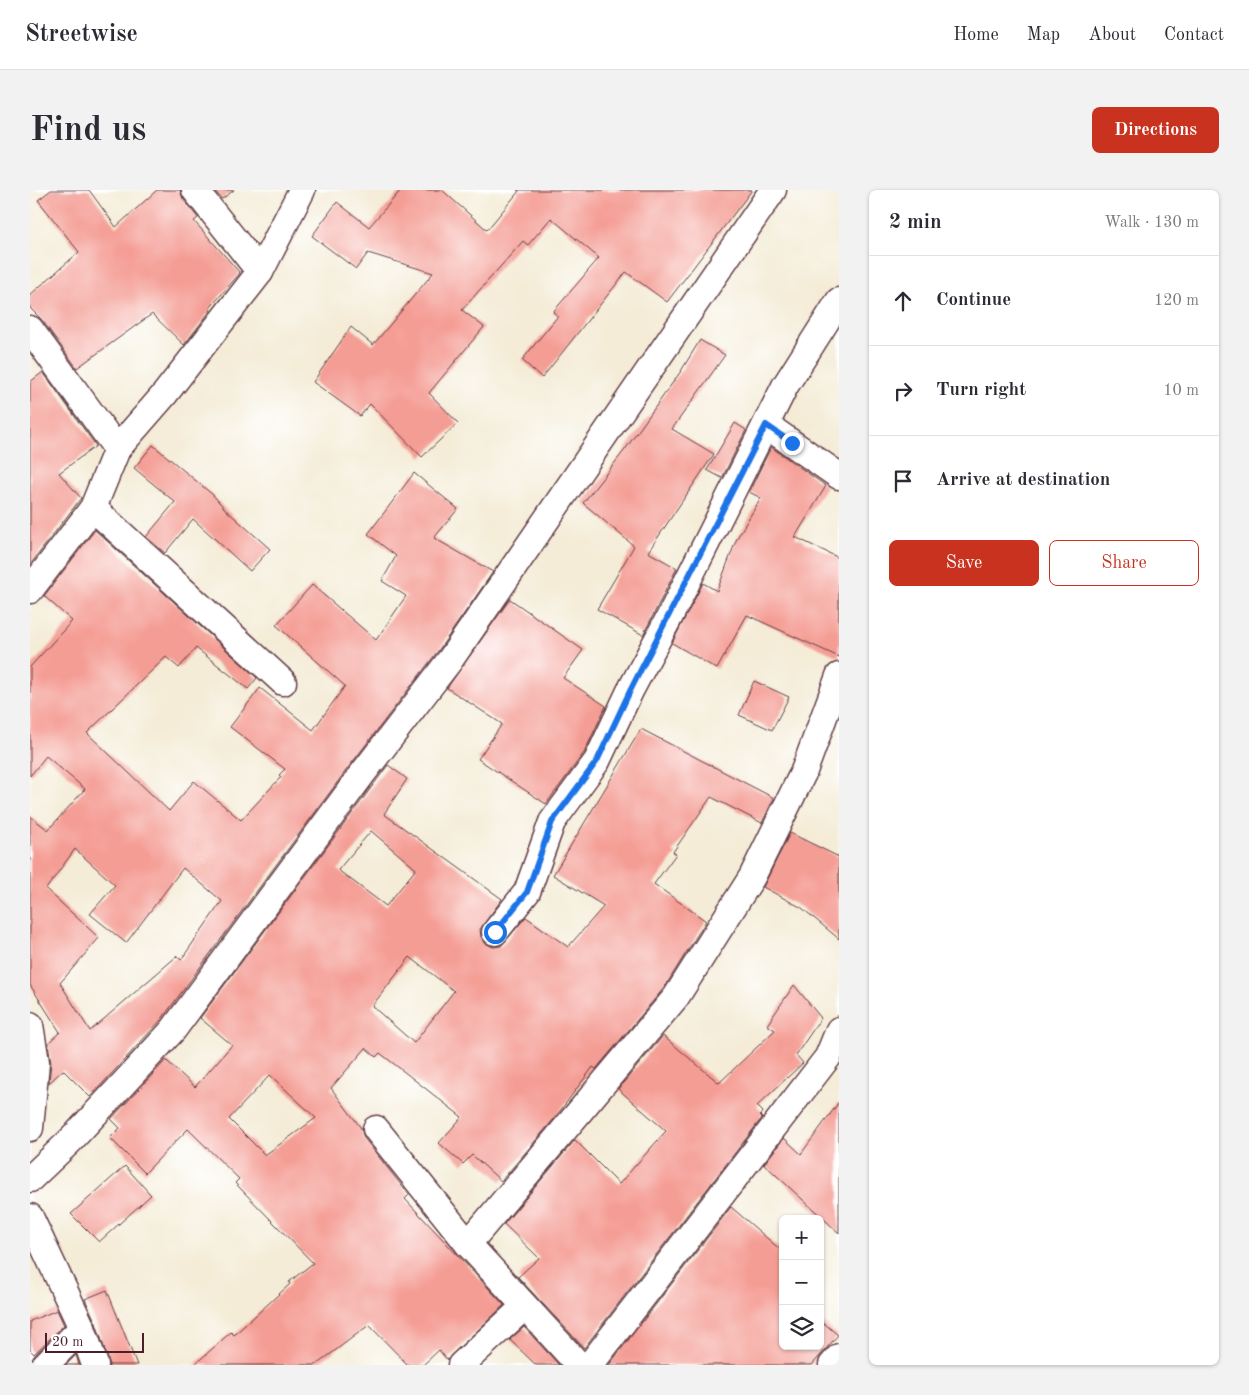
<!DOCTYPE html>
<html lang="en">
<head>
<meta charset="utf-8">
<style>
	body { margin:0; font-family:"Old Standard TT",serif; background:#f2f2f3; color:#2b2b33 }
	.controls { position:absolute; right:15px; bottom:15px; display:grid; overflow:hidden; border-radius:8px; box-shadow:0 1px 4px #0004 }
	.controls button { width:45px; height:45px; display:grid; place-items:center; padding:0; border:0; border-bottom:1px solid #e1e1e2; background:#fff; color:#2b2b33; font:25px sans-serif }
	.scale { position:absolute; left:15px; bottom:12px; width:99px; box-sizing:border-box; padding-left:5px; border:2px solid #4a1f2b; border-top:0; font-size:14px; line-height:18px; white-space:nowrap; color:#4a1f2b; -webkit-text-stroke:4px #fff; paint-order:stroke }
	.stop { position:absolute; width:15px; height:15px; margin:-11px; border:4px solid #1a73e8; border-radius:50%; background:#fff }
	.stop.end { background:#1a73e8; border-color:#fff; box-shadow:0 1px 5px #0008 }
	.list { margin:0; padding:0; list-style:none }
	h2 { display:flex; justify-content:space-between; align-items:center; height:65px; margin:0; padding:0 20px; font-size:21px }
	h2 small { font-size:16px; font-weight:400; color:#7c7c81 }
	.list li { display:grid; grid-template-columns:32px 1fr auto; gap:15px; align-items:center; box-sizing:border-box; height:90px; padding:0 20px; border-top:1px solid #e1e1e2 }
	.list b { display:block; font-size:19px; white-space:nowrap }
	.list em { font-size:16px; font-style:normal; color:#7c7c81 }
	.actions { display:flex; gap:10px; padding:15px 20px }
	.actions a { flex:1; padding:11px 0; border:1px solid #c8321e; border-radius:8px; text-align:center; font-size:18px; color:#c8321e }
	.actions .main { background:#c8321e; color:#fff }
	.icon { flex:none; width:28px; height:28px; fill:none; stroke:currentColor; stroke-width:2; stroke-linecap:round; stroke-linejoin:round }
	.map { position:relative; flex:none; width:809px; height:1175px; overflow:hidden; border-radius:8px }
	header { display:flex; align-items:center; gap:30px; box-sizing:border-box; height:70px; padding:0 25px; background:#fff; border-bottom:1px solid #e1e1e2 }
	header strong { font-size:24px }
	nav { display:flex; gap:28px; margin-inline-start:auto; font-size:18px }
	.intro { display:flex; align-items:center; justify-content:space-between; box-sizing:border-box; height:120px; padding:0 30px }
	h1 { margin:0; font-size:35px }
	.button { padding:12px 22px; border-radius:8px; background:#c8321e; color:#fff; font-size:18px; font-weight:700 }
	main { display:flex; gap:30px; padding:0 30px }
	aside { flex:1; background:#fff; border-radius:8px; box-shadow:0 1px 4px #0004 }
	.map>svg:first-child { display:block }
</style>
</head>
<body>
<header>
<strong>Streetwise</strong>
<nav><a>Home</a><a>Map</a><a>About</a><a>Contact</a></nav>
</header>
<div class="intro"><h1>Find us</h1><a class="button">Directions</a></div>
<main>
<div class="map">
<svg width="809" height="1175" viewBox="0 0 809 1175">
	<rect width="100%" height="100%" fill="#fff"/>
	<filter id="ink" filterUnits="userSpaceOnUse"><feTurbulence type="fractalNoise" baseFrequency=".02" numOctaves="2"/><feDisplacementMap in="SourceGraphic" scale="10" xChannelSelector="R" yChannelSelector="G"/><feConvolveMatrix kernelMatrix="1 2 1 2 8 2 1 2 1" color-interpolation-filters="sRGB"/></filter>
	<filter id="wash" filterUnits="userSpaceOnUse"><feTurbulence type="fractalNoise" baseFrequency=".0096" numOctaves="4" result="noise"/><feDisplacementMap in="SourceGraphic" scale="20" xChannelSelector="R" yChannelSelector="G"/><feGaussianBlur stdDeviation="1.12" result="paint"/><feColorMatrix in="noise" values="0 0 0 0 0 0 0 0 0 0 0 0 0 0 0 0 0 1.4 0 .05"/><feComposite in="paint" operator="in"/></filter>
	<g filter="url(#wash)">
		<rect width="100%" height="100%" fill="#f4ecd7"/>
		<g id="blocks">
			<g fill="#f49d94" fill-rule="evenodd">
				<path d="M21 0H59L86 37 127 0H150L153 9 168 28 164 31 210 83 179 119 181 120 154 155 122 124 47 178 12 130 0 118V105L49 62 8 10Z"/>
				<path d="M184 0H204L192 9Z"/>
				<path d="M371 0H412L457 40 489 1 487 0H722L637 112 596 82 512 188 492 170 528 126 523 122 569 68 521 28 498 55 493 51 432 120 454 137 399 203 428 233 392 267 340 214 330 226 283 192 321 137 343 155 403 83 338 63 326 79 282 46 307 12 339 37Z"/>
				<path d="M670 150 695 165 642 239 684 264 618 362 647 378 613 445 567 419 604 356 553 313 594 261 651 181Z"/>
				<path d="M13 182 66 256 29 283 51 308 0 375V192Z"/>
				<path d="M705 233 716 240 692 288 677 280Z"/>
				<path d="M123 255 183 305 196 320 240 359 220 381 163 329 135 363 116 347 145 312 104 278Z"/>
				<path d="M741 257 796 296 765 347 809 368V467L717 425 687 479 642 453 673 393 687 401 707 348 731 308 719 302Z"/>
				<path d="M384 283 428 319 404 348 463 382 408 461 321 574 131 830 60 907 33 880 19 893 21 873 18 853 30 842 0 795V626L18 640 55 599 16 566 0 586V477L42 431 14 406 65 340 227 488 218 499 166 458 149 478 136 467 57 543 139 621 164 591 211 630 251 587 249 585 255 579 200 537 230 498 283 540 315 496 246 435 282 395 346 450 376 406 352 391 366 366 338 344ZM45 659 85 695 60 724 96 753 153 678 192 711 151 770 147 766 60 841 30 793 69 748 16 699Z"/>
				<path d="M480 409 553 460 533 488 576 516 554 563 516 614 448 569 472 534 417 498Z"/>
				<path d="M724 491 759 507 742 540 709 525Z"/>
				<path d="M611 539 744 608 732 633 681 607 643 662 646 664 624 694 676 731 634 798 566 879 563 877 524 929 471 991 442 965 433 974 409 953 432 927 350 863 346 867 336 858 301 898 331 938 334 948 379 1005 375 1009 474 1115 417 1170 409 1160 393 1175H378L339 1135 286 1175H164L201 1142 204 1145 260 1094 259 1092 283 1073 205 993 209 989 158 939 115 983 80 948 90 938 81 929 136 870 165 897 202 855 170 828 358 575 377 589 354 624 472 709 450 739 451 747 455 753 463 757 471 756 496 727 538 757 574 716 523 685ZM341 641 386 679 356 716 308 680ZM380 767 424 801 384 853 342 816ZM240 885 286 928 235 965 199 929Z"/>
				<path d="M760 643 809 667V749L772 718 733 697Z"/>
				<path d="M764 795 791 828 766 865 773 873 727 916 733 922 730 926 732 928 554 1158 488 1087 509 1068 474 1034 545 950 589 994 636 941 588 899 633 846 689 893 745 840 737 835Z"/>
				<path d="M809 912V1043L734 974 754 948 771 964Z"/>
				<path d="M95 976 121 1005 69 1052 41 1024Z"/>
				<path d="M701 1017 753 1062V1156H790V1130L808 1145 782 1175H579Z"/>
				<path d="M77 1100 107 1175H80L66 1133 55 1109Z"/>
				<path d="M27 1120 34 1135 4 1164 0 1160V1131Z"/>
				<path d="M494 1137 529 1175H506L480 1150Z"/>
				<path d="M46 1165 49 1175H36Z"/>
			</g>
		</g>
	</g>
	<g filter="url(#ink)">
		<use href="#blocks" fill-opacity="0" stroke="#643e45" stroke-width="1"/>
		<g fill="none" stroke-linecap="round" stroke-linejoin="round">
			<g stroke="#643e45" stroke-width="29">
				<g id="street">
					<path d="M165 0 230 82"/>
					<path d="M0 139 87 259"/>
					<path d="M736 235 809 286"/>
					<path d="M63 318 253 492"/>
					<path d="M0 400 63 318 87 259 134 205 230 82 272 0"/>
					<path d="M465 742 497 702 522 632 567 571 600 501 640 426 755 196 809 111"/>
					<path d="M0 835 6 872 0 938"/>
					<path d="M346 939 438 1054 549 1175"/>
					<path d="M0 989 41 950 143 840 333 583 420 470 743 0"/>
					<path d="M0 1027 52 1138 65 1175"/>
					<path d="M438 1054 646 807 722 687 774 581 809 486"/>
					<path d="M15 1175 52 1138"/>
					<path d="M431 1175 494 1117"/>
					<path d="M560 1175 798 867 809 840"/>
					<path d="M802 1175 809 1167"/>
				</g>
			</g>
			<use href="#street" stroke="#fff" stroke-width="26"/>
		</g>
	</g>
	<g fill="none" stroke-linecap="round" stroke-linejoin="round" filter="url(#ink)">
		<path stroke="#1a73e8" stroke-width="6" d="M465 742 497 702 522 632 567 571 600 501 736 235 762 253"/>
	</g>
</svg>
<div class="controls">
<button>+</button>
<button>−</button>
<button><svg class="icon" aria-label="layers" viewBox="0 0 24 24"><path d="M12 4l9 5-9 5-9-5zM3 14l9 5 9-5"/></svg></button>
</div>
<div class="scale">20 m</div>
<div class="stop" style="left:465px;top:742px"></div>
<div class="stop end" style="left:762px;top:253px"></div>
</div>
<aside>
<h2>2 min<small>Walk · 130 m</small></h2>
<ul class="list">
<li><svg class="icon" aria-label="ahead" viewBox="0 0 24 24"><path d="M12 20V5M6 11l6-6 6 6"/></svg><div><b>Continue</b></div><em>120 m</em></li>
<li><svg class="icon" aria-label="right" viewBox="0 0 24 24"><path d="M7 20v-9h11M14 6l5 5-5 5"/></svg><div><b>Turn right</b></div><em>10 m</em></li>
<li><svg class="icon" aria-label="arrive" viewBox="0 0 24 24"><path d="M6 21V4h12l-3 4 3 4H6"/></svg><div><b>Arrive at destination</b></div></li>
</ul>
<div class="actions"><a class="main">Save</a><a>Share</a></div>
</aside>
</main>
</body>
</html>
